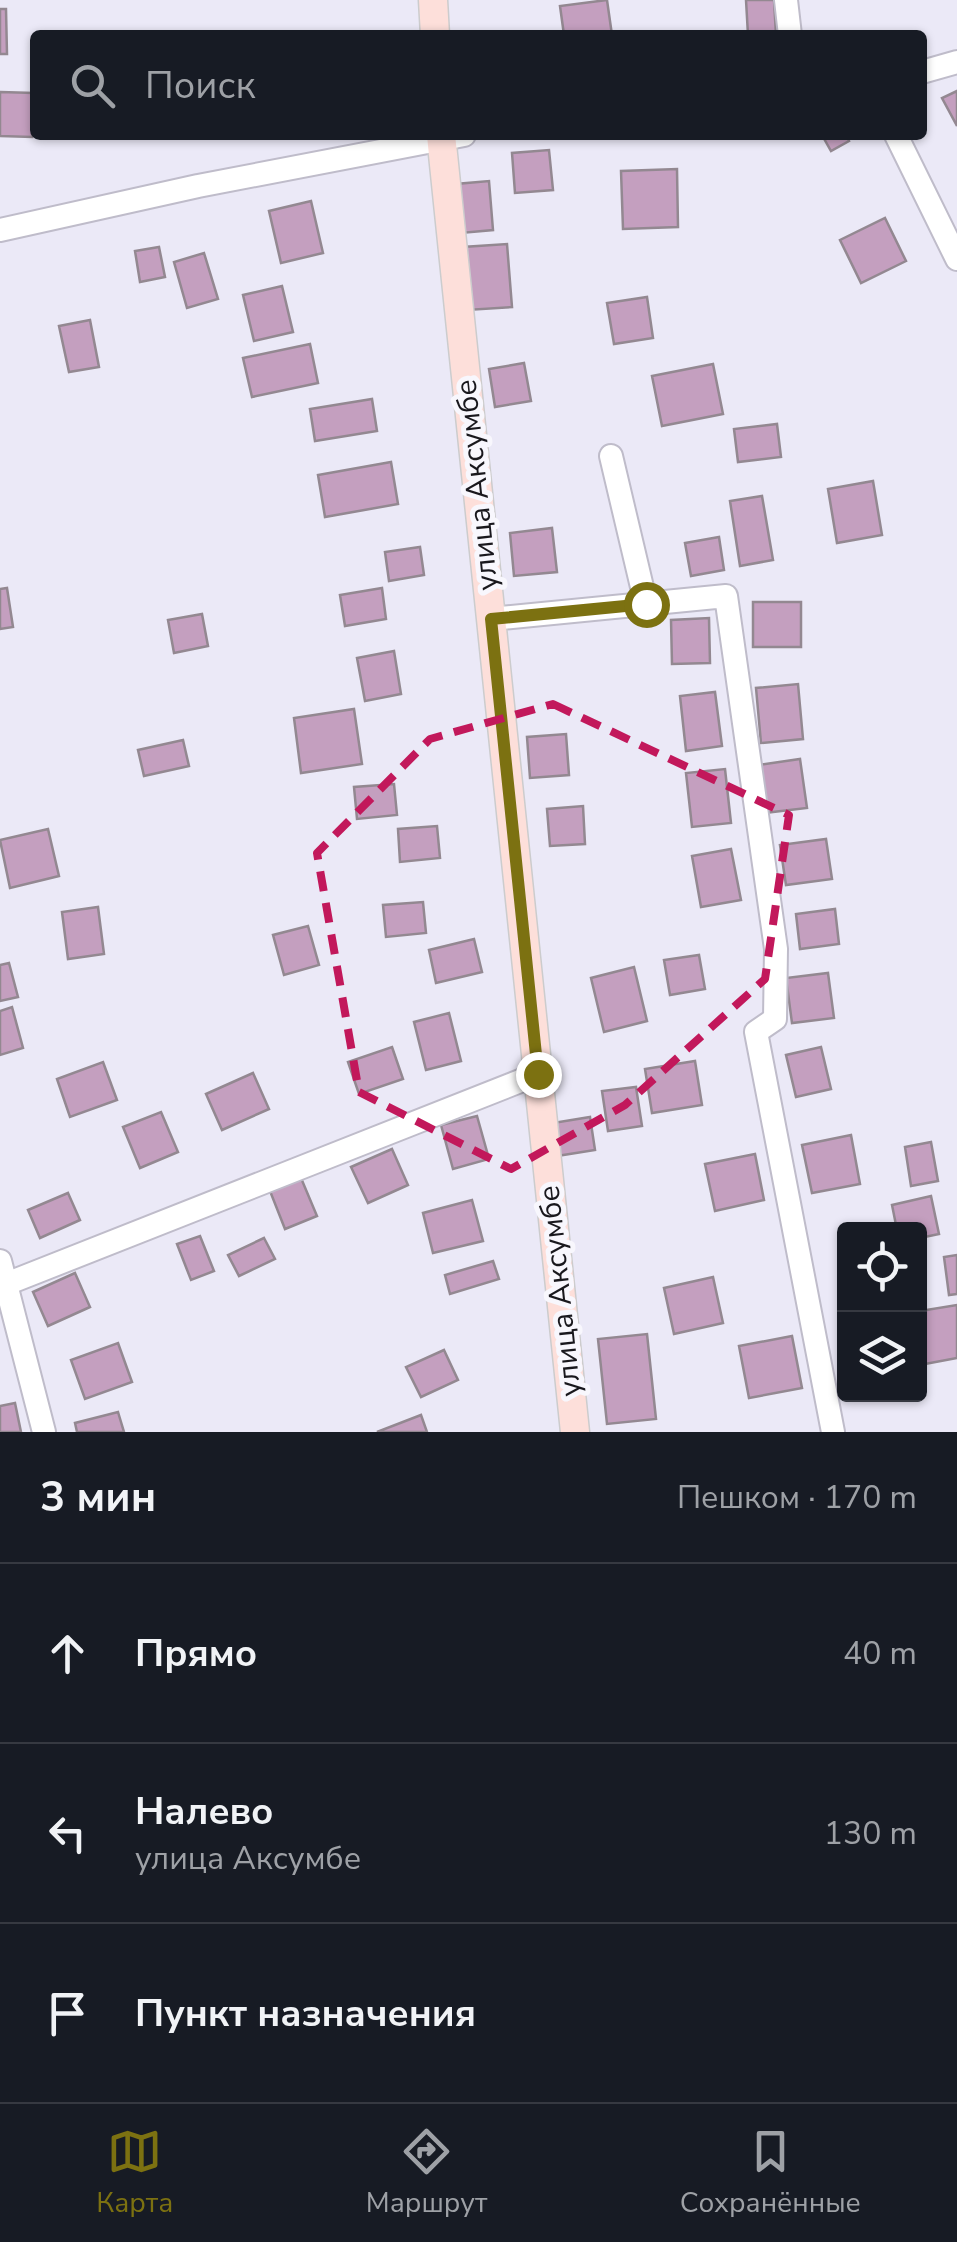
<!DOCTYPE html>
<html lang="ru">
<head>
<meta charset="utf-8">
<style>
	body { margin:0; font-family:"Nunito Sans",sans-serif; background:#242831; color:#f1f3f6 }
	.controls { position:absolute; right:30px; bottom:30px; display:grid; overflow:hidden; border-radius:10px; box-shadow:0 2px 8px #0004 }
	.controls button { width:90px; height:90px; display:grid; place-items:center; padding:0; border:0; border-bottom:2px solid #363941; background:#171b24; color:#f1f3f6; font:50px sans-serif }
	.stop { position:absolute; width:30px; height:30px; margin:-22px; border:8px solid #7c7111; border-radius:50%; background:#fff }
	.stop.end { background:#7c7111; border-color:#fff; box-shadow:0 2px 10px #0008 }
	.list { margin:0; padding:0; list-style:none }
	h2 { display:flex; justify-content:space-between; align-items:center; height:130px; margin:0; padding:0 40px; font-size:42px }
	h2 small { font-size:32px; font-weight:400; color:#9ea1a6 }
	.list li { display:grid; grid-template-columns:65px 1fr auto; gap:30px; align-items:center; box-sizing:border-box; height:180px; padding:0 40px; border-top:2px solid #363941 }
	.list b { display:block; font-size:38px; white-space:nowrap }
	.list p { margin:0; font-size:32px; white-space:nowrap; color:#9ea1a6 }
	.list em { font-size:32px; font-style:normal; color:#9ea1a6 }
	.icon { flex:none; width:55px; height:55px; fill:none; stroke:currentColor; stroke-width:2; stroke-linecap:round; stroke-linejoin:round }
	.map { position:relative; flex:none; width:957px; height:1432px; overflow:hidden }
	.search { position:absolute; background:#171b24; box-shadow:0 2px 8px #0004; left:30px; right:30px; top:30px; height:110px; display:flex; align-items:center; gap:25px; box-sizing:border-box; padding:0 35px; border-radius:10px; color:#9ea1a6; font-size:38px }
	.sheet { height:670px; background:#171b24 }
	nav { display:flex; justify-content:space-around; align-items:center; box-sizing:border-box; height:140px; border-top:2px solid #363941; background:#171b24; font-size:28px; color:#9ea1a6 }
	nav a { display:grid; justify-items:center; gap:5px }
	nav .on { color:#7c7111 }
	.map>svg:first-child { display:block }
</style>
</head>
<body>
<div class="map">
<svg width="957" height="1432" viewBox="0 0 957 1432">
	<rect width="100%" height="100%" fill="#ebe9f7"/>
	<g fill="#c49fbf" stroke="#938891" stroke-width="2.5">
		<path d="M607 0 612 35H564L560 6Z"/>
		<path d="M746 0H774L776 35H748Z"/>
		<path d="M0 9H6L7 54H0Z"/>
		<path d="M957 91V126L942 98Z"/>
		<path d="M0 92 34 93 32 137 0 136Z"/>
		<path d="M822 135H846L849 141 831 151Z"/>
		<path d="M549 150 553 190 515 193 512 153Z"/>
		<path d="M677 169 678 227 623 229 621 171Z"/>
		<path d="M489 181 493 230 461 233 456 184Z"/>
		<path d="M311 201 323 253 281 263 269 211Z"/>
		<path d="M885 218 906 261 861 283 840 240Z"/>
		<path d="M507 244 512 307 467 310 463 247Z"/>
		<path d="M159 247 165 277 140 282 135 251Z"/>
		<path d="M204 253 218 299 187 308 174 262Z"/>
		<path d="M282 286 293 332 254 341 243 295Z"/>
		<path d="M647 297 653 338 614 344 607 303Z"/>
		<path d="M90 320 99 367 69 372 59 326Z"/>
		<path d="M310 344 318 383 252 397 243 358Z"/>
		<path d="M524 363 531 401 495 407 489 369Z"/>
		<path d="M713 364 723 414 662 426 652 376Z"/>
		<path d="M372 399 377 431 315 441 310 409Z"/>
		<path d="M777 424 781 457 738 462 734 429Z"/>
		<path d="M391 462 398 504 325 517 318 475Z"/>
		<path d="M873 481 882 535 837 543 828 489Z"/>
		<path d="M762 496 773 560 740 566 730 501Z"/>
		<path d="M552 528 557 572 514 576 510 533Z"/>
		<path d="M719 537 724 570 691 576 685 543Z"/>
		<path d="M420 547 424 575 389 581 385 552Z"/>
		<path d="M7 588 13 627 0 629V589Z"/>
		<path d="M382 588 386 619 345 626 340 595Z"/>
		<rect x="753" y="602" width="48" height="45"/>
		<path d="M202 614 208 646 174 653 168 620Z"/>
		<path d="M709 618 710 663 672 664 671 620Z"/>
		<path d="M394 651 401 694 365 701 357 658Z"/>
		<path d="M798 684 803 739 761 743 756 688Z"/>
		<path d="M715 692 722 746 686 751 680 696Z"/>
		<path d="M354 709 362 764 301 773 294 718Z"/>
		<path d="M566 734 569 775 530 778 527 737Z"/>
		<path d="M183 740 189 766 144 776 138 750Z"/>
		<path d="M800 759 807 808 764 813 758 765Z"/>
		<path d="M725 769 731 823 692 827 686 773Z"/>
		<path d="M394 784 397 815 357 819 354 787Z"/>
		<path d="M583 806 585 844 550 846 547 809Z"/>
		<path d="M437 826 440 858 400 862 398 829Z"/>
		<path d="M48 829 59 876 10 888 0 840Z"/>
		<path d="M826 839 832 879 786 885 780 845Z"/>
		<path d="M731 849 741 900 701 907 692 856Z"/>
		<path d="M423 902 426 933 386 937 383 905Z"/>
		<path d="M98 907 104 954 68 959 62 912Z"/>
		<path d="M835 909 839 944 800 949 796 914Z"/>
		<path d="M308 926 319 965 284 975 273 935Z"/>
		<path d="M474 939 482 972 436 983 429 950Z"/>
		<path d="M699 955 705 989 670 995 664 960Z"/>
		<path d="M9 963 18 997 0 1001V965Z"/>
		<path d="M634 967 647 1021 604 1032 591 978Z"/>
		<path d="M828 973 834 1018 792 1023 786 978Z"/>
		<path d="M12 1007 23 1048 0 1055V1011Z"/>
		<path d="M449 1013 461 1061 426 1070 414 1022Z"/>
		<path d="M392 1047 403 1079 359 1094 348 1062Z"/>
		<path d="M821 1047 831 1089 796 1097 786 1055Z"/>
		<path d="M695 1061 702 1105 652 1113 645 1069Z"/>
		<path d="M103 1062 117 1100 70 1117 57 1079Z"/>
		<path d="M253 1073 269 1109 222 1130 206 1094Z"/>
		<path d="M636 1087 642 1126 608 1131 602 1091Z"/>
		<path d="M161 1112 178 1152 140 1168 123 1127Z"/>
		<path d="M477 1116 489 1159 453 1169 441 1125Z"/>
		<path d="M590 1117 595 1150 557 1156 553 1123Z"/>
		<path d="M851 1135 860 1184 812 1193 802 1145Z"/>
		<path d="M931 1142 938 1181 911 1186 905 1147Z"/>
		<path d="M392 1149 408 1185 368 1203 351 1167Z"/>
		<path d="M755 1154 764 1200 715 1211 705 1164Z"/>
		<path d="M301 1178 317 1216 285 1229 270 1191Z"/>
		<path d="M68 1193 80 1220 40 1238 28 1210Z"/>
		<path d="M931 1196 939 1234 920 1238V1230H897L892 1205Z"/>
		<path d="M472 1200 483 1241 433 1253 423 1213Z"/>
		<path d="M200 1236 214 1271 191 1280 177 1244Z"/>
		<path d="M264 1238 275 1259 239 1276 228 1255Z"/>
		<path d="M957 1255V1294L949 1295 944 1257Z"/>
		<path d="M493 1261 499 1279 450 1294 445 1275Z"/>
		<path d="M75 1273 90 1307 48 1326 33 1292Z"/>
		<path d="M713 1277 723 1323 674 1334 664 1288Z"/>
		<path d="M957 1305V1358L925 1364 920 1311Z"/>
		<path d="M647 1334 656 1419 607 1424 598 1339Z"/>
		<path d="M792 1336 802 1388 749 1398 739 1346Z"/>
		<path d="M118 1343 132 1382 85 1399 71 1360Z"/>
		<path d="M444 1350 458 1380 421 1397 406 1367Z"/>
		<path d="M15 1403 21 1432H0V1406Z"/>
		<path d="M118 1412 124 1432H77L75 1423Z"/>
		<path d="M421 1415 427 1432H377Z"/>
	</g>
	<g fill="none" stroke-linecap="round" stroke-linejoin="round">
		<g stroke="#bfbcca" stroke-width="26">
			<g id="minor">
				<path d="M786 0 790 35"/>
				<path d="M922 72 957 62"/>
				<path d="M896 135 957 259"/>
				<path d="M0 230 198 186 464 135"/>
				<path d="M611 456 646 604"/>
				<path d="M491 619 726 596 776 949 775 1019 756 1032 833 1432"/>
				<path d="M0 1261 44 1432"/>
				<path d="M6 1284 538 1074"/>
			</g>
		</g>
		<g stroke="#cccccd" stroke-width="31">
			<g id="major">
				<path d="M433 0 435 35"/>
				<path d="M441 135 575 1432"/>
			</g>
		</g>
		<use href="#minor" stroke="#fff" stroke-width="22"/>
		<use href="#major" stroke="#fddfda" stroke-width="28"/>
	</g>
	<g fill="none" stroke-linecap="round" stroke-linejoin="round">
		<path stroke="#7c7111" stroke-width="12" d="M538 1074 491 619 646 604"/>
	</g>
	<path fill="none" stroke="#c2185b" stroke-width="8" stroke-dasharray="20 12" stroke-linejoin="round" d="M553 704 789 815 765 979 625 1105 511 1169 359 1092 317 853 430 739Z"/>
	<g text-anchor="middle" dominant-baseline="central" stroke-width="10" stroke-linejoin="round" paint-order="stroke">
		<g font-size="30" fill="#19181d" stroke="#f8f7fd">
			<text transform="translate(477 485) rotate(-96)">улица Аксумбе</text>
			<text transform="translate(560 1291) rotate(-96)">улица Аксумбе</text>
		</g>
	</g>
</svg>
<div class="controls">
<button><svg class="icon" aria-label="locate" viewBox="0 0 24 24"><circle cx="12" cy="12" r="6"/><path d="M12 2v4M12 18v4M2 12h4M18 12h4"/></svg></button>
<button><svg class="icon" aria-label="layers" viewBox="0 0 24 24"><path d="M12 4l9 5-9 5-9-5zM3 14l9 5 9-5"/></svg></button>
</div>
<div class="stop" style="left:646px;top:604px"></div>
<div class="stop end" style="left:538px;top:1074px"></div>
<div class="search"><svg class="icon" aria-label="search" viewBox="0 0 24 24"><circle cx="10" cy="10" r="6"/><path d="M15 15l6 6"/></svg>Поиск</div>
</div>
<section class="sheet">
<h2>3 мин<small>Пешком · 170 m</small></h2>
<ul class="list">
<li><svg class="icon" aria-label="ahead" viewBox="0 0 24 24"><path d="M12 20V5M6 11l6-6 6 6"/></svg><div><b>Прямо</b></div><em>40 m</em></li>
<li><svg class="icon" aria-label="left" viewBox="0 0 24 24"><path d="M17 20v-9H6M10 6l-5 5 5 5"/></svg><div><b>Налево</b><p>улица Аксумбе</p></div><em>130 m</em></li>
<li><svg class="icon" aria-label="arrive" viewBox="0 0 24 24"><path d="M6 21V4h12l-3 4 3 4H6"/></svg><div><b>Пункт назначения</b></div></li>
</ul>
</section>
<nav>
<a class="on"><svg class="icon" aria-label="map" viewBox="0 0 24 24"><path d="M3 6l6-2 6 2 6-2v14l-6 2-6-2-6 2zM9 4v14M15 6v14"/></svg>Карта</a>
<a><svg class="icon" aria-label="directions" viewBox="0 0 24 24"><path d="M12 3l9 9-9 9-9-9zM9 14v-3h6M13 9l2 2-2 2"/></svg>Маршрут</a>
<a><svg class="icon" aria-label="saved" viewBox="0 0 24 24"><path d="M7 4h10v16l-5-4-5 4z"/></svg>Сохранённые</a>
</nav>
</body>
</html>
